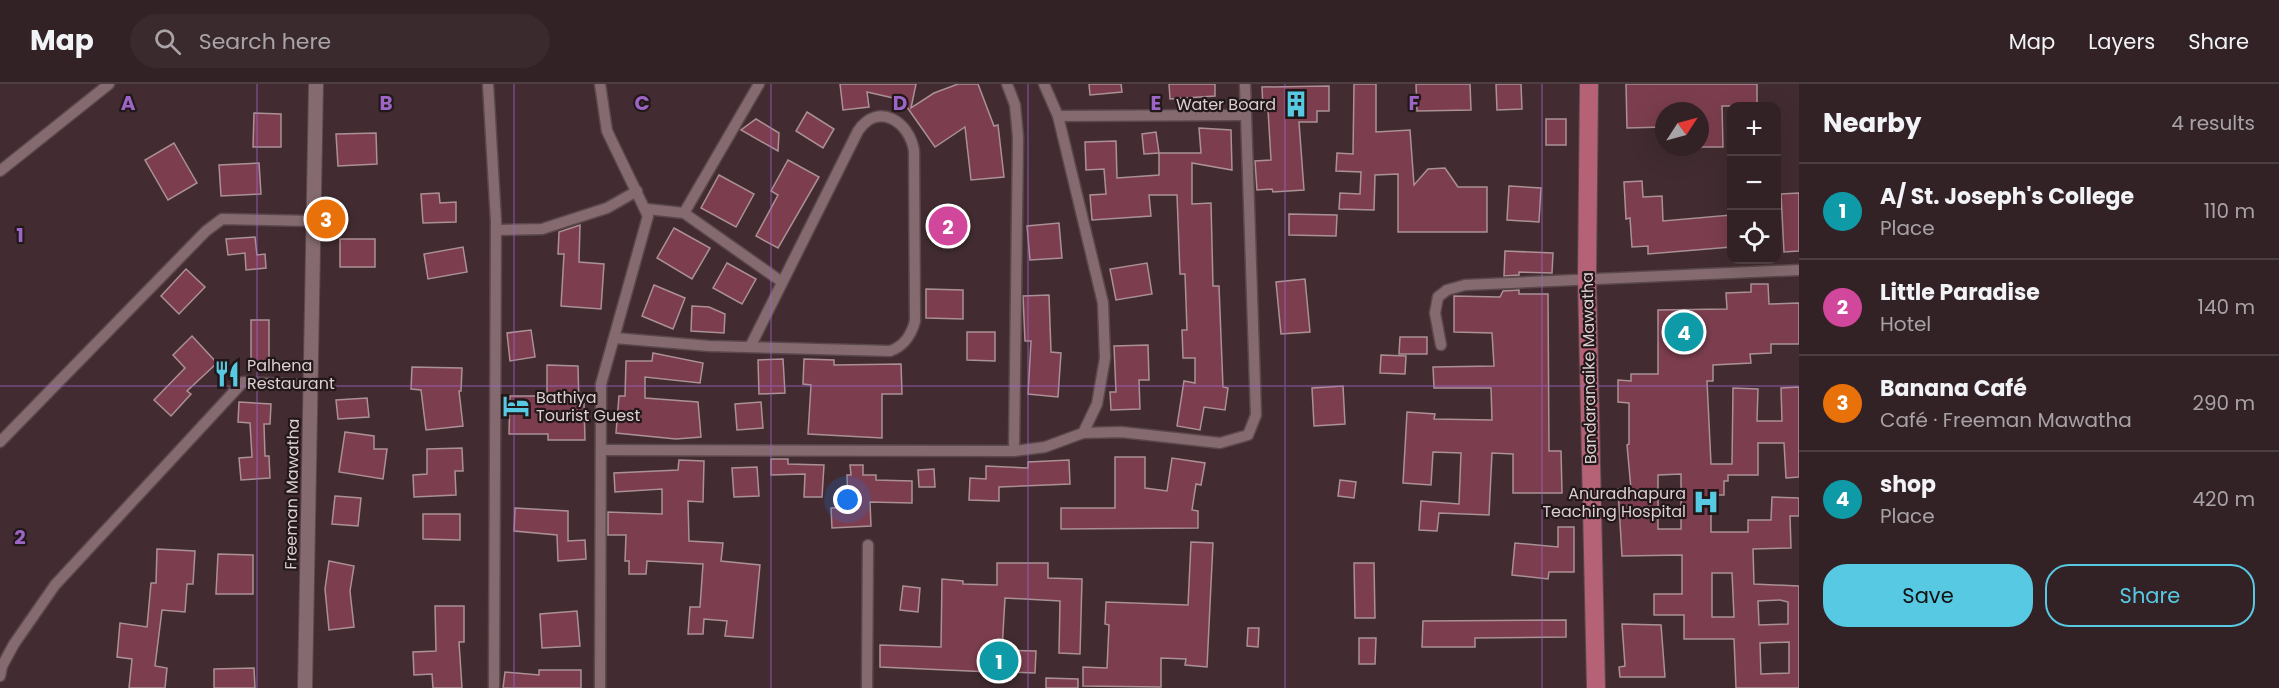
<!DOCTYPE html>
<html lang="en">
<head>
<meta charset="utf-8">
<style>
	body { margin:0; font-family:Poppins,sans-serif; background:#3a292d; color:#f1f3f6 }
	.controls { position:absolute; right:18px; top:18px; display:grid; overflow:hidden; border-radius:12px; box-shadow:0 6px 24px #0002 }
	.controls button { width:54px; height:54px; display:grid; place-items:center; padding:0; border:0; border-bottom:2px solid #4d3e42; background:#322125; color:#f1f3f6; font:30px sans-serif }
	.compass { position:absolute; left:1655px; top:18px; width:54px; height:54px; border-radius:50%; background:#322125; box-shadow:0 6px 24px #0002; rotate:54deg }
	.you { position:absolute; left:848px; top:416px; width:21px; height:21px; margin:-15px; border:4px solid #fff; border-radius:50%; background:#1a73e8; box-shadow:0 0 0 9px #1a73e833 }
	.badge { display:grid; place-items:center; width:39px; height:39px; border-radius:50%; background:#57c9e2; color:#fff; font-size:20px; font-weight:700 }
	.pin { position:absolute; translate:-50% -50%; border:3px solid #fff; box-shadow:0 2px 6px #0006 }
	.list { margin:0; padding:0; list-style:none }
	h2 { display:flex; justify-content:space-between; align-items:center; height:78px; margin:0; padding:0 24px; font-size:26px }
	h2 small { font-size:20px; font-weight:400; color:#a8a3a7 }
	.list li { display:grid; grid-template-columns:39px 1fr auto; gap:18px; align-items:center; box-sizing:border-box; height:96px; padding:0 24px; border-top:2px solid #4d3e42 }
	.list b { display:block; font-size:22px; white-space:nowrap }
	.list p { margin:0; font-size:20px; white-space:nowrap; color:#a8a3a7 }
	.list em { font-size:20px; font-style:normal; color:#a8a3a7 }
	.actions { display:flex; gap:12px; padding:18px 24px }
	.actions a { flex:1; padding:14px 0; border:2px solid #57c9e2; border-radius:24px; text-align:center; font-size:21px; color:#57c9e2 }
	.actions .main { background:#57c9e2; color:#111 }
	.icon { flex:none; width:33px; height:33px; fill:none; stroke:currentColor; stroke-width:2; stroke-linecap:round; stroke-linejoin:round }
	.map { position:relative; flex:none; width:1799px; height:604px; overflow:hidden }
	header { display:flex; align-items:center; gap:36px; box-sizing:border-box; height:84px; padding:0 30px; background:#322125; border-bottom:2px solid #4d3e42 }
	header strong { font-size:28px }
	nav { display:flex; gap:33px; margin-inline-start:auto; font-size:21px }
	.search { width:420px; height:54px; background:#3a292d; display:flex; align-items:center; gap:15px; box-sizing:border-box; padding:0 21px; border-radius:33px; color:#a8a3a7; font-size:22px }
	main { display:flex }
	aside { flex:1; background:#322125 }
	.map>svg:first-child { display:block }
</style>
</head>
<body>
<header>
<strong>Map</strong>
<div class="search"><svg class="icon" aria-label="search" viewBox="0 0 24 24"><circle cx="10" cy="10" r="6"/><path d="M15 15l6 6"/></svg>Search here</div>
<nav><a>Map</a><a>Layers</a><a>Share</a></nav>
</header>
<main>
<div class="map">
<svg width="1799" height="604" viewBox="0 0 1799 604">
	<rect width="100%" height="100%" fill="#422c31"/>
	<g fill="#7c3e4e" stroke="#ab9095" stroke-width="1.5" fill-rule="evenodd">
		<path d="M840 0H916L911 24 934 9 958 0H978L994 42 998 41 1004 93 971 96 965 43 935 63 902 16 867 8 869 23 843 26Z"/>
		<path d="M1089 0H1121L1122 8 1090 11Z"/>
		<path d="M1169 0H1215V12L1170 15Z"/>
		<path d="M1354 0H1376V48L1410 46 1414 101 1428 85 1445 84 1458 103H1487V148H1398V90L1375 91 1374 126 1339 125 1340 109 1360 110 1361 88 1336 87 1337 69 1353 70Z"/>
		<path d="M1416 0H1470L1471 26 1417 27Z"/>
		<path d="M1496 0H1521L1522 25 1497 26Z"/>
		<path d="M1626 0H1757V22H1722L1723 63H1700V27H1664V43L1627 44Z"/>
		<path d="M1329 2V27H1317V38H1299L1304 106 1273 108 1272 105 1257 106 1255 77 1271 76 1268 26H1263L1262 3Z"/>
		<path d="M807 28 834 45 823 64 796 47Z"/>
		<path d="M254 29 281 30V63H253Z"/>
		<path d="M756 35 779 49 778 67 741 46Z"/>
		<rect x="1546" y="35" width="20" height="26"/>
		<path d="M1199 44 1231 46 1232 86 1192 79V120L1211 119 1213 202H1219L1223 303 1228 304 1225 326 1204 323 1200 346 1177 342 1184 297 1195 299V274H1183L1182 246H1187L1185 190H1180L1177 111H1149L1151 132 1092 136 1090 111 1106 110 1104 85 1086 86 1085 58 1116 57 1117 94 1159 91V69H1201Z"/>
		<path d="M1156 48 1159 69 1144 70 1142 50Z"/>
		<path d="M376 49 377 80 338 82 336 50Z"/>
		<path d="M174 59 197 99 168 116 145 76Z"/>
		<path d="M788 76 819 93 778 164 756 152 778 111 771 107Z"/>
		<path d="M259 79 261 110 221 112 219 81Z"/>
		<path d="M719 91 754 110 736 143 701 124Z"/>
		<path d="M1642 97 1643 113 1662 112 1663 137 1731 131V163L1648 170V162L1632 163 1630 134 1626 135 1624 98Z"/>
		<path d="M1509 102 1541 104 1539 138 1507 136Z"/>
		<path d="M439 109 440 119 456 118V138L423 139 421 110Z"/>
		<path d="M1799 109V167L1784 168 1781 110Z"/>
		<path d="M1289 130 1337 131 1336 152 1289 151Z"/>
		<path d="M939 131H956L957 161H939Z"/>
		<path d="M1059 139 1062 174 1030 176 1027 142Z"/>
		<path d="M580 141 579 178 604 180 601 225 561 222 564 170H558L559 148Z"/>
		<path d="M674 144 710 164 692 195 657 174Z"/>
		<path d="M255 153 257 171 265 170 266 184 246 186 245 169 228 171 226 155Z"/>
		<rect x="340" y="155" width="35" height="28"/>
		<path d="M463 163 467 188 428 195 424 170Z"/>
		<path d="M1505 167 1553 169 1552 189 1519 188V191L1504 192Z"/>
		<path d="M727 179 756 195 742 220 713 204Z"/>
		<path d="M1147 179 1152 210 1116 216 1110 185Z"/>
		<path d="M186 185 205 203 179 230 161 212Z"/>
		<path d="M1305 195 1310 248 1281 250 1276 198Z"/>
		<path d="M1751 200H1768L1769 220 1799 219V260H1771V269L1750 270 1751 279 1713 281V297H1707L1711 380H1732L1733 304 1758 305 1757 337H1782L1781 304 1799 303V393L1786 394 1784 359H1758V391H1728V397H1724V411H1711V448H1748V436H1771L1772 413 1799 414V432H1790L1791 464 1753 465 1754 500 1799 502V604H1736L1734 555H1684V531H1654V510H1682V471L1622 472 1618 405H1631L1627 361 1629 360V319L1618 318V296L1631 297V290H1658V226L1727 225 1726 209 1751 208ZM1681 390V445H1658V391ZM1712 489H1732L1734 533H1712ZM1780 516 1788 518V540L1759 541 1758 517ZM1789 558V589L1761 590 1760 559Z"/>
		<path d="M654 201 685 214 673 245 642 232Z"/>
		<path d="M926 205 963 206V235L926 234Z"/>
		<path d="M1519 206V210H1548L1549 367H1561L1562 409H1513V370L1492 369 1489 431 1439 429 1437 447 1419 446 1421 417 1459 420 1461 369 1433 368 1431 401 1403 399 1407 328 1435 330 1434 335 1492 336 1491 304H1434L1433 283 1494 282 1492 249 1454 248V212L1500 213 1503 207Z"/>
		<path d="M1049 211 1051 268 1061 269 1058 313 1028 310 1031 257H1025L1023 212Z"/>
		<path d="M692 222 709 223 725 230 724 249 691 247Z"/>
		<rect x="251" y="236" width="18" height="41"/>
		<path d="M531 246 535 273 510 277 507 249Z"/>
		<path d="M967 248H995V277L967 276Z"/>
		<path d="M192 252 217 279 187 307 191 310 171 332 154 316 185 284 173 271Z"/>
		<path d="M1400 253H1427V270H1399Z"/>
		<path d="M1148 261 1149 296H1139L1140 325 1111 326 1110 308H1116L1114 262Z"/>
		<path d="M653 269 703 279 700 299 645 293V314L698 318 701 353 676 355 616 349 619 312H625L626 277H652Z"/>
		<path d="M1381 271 1406 272 1405 290 1380 289Z"/>
		<path d="M783 275 785 309 759 310 758 276Z"/>
		<path d="M804 275 834 276V281L901 280 902 310H882V354L808 350 811 301 803 300Z"/>
		<path d="M547 281 578 282 579 321 584 320 585 356H548V350H509L510 312H547Z"/>
		<path d="M412 283 462 284 461 307H459L463 342 426 346 421 306 411 305Z"/>
		<path d="M1343 302 1345 340 1314 342 1312 304Z"/>
		<path d="M367 314 369 333 338 335 336 316Z"/>
		<path d="M239 318 271 320 270 340H264L265 372H269L270 394 241 396 239 374 252 373 250 339 238 338Z"/>
		<path d="M761 318 763 344 737 346 735 320Z"/>
		<path d="M345 348 374 352V365H387L383 395 339 388Z"/>
		<path d="M462 364 463 387H455L456 411 414 413 413 391 427 390V365Z"/>
		<path d="M1115 373H1145V404L1167 407 1172 374 1205 379 1201 401 1196 400 1192 426 1198 427V444L1061 445V424H1115Z"/>
		<path d="M771 375H788V380L824 381 822 413H804L805 390 771 391Z"/>
		<path d="M679 376 704 377 703 418 688 417 689 457 723 459 721 477 760 481 753 554 725 552 727 537 704 535 703 550H688L690 523H700L703 480 647 477 646 490H629V477H625L626 451H608V428L662 430V405L615 408 614 389 678 386Z"/>
		<path d="M1069 376 1070 400 999 403V417L969 416 970 394 986 395V382L1028 384V378Z"/>
		<path d="M850 381H863V391H876V396L912 397V419L870 418 871 442 832 444 831 424 848 423 847 391H851Z"/>
		<path d="M757 383 759 412 734 413 732 384Z"/>
		<path d="M934 385 935 403H919L918 386Z"/>
		<path d="M1340 396 1356 398 1354 414 1338 412Z"/>
		<path d="M335 412 361 414 358 442 332 440Z"/>
		<path d="M515 424 568 427V457L585 456 586 475 558 477 557 451 514 447Z"/>
		<path d="M423 430H460V456L423 455Z"/>
		<path d="M1558 443H1574V488H1549L1548 495 1512 491 1515 459 1558 463Z"/>
		<path d="M1191 458 1213 459 1207 583 1185 581 1186 575 1161 574V603L1083 602V583L1107 584 1109 541 1105 540 1106 518 1188 521Z"/>
		<path d="M157 465 195 467 193 500H187L185 528 162 526 155 582 167 584 165 604H129L132 575 117 573 120 539 147 543 151 499H156Z"/>
		<path d="M218 470 253 471V510H216Z"/>
		<path d="M329 477 354 482 350 507 354 543 329 546 325 505Z"/>
		<path d="M997 479H1048V494L1082 495 1080 570 1059 569 1060 517 1005 514 1002 566 1036 567 1035 589 1011 588V596L990 595 991 588 880 583V561L941 563 942 495 963 497V500L997 501Z"/>
		<path d="M1354 479H1374L1375 534H1355Z"/>
		<path d="M903 502 920 504 918 528 900 526Z"/>
		<path d="M435 522H464V558H459L462 604H433L432 590 414 591 413 568 436 567Z"/>
		<path d="M577 527 580 562 542 564 540 530Z"/>
		<path d="M1566 536V553L1475 554V563H1422L1423 537Z"/>
		<path d="M1622 540 1661 541 1665 593H1620L1619 583 1625 582Z"/>
		<path d="M1248 544H1259L1258 563 1247 562Z"/>
		<path d="M1359 554H1376L1375 580H1359Z"/>
		<path d="M254 584 255 604H214V585Z"/>
		<path d="M539 586H581V604H503L505 588 539 591Z"/>
		<path d="M1046 594 1078 595V604H1046Z"/>
	</g>
	<g fill="none" stroke-linecap="round" stroke-linejoin="round">
		<g stroke="#5b484d" stroke-width="13">
			<g id="minor">
				<path d="M488 0 496 137 494 604"/>
				<path d="M1007 0 1015 21 1018 53 1014 367"/>
				<path d="M1058 32 1244 31"/>
				<path d="M0 87 109 0"/>
				<path d="M647 125 684 129 782 198"/>
				<path d="M684 129 759 0"/>
				<path d="M496 146 542 145 607 124 637 107"/>
				<path d="M615 254 709 262 890 267C904 262 911 252 915 237L914 67C910 38 878 17 858 47L750 263"/>
				<path d="M1441 261 1435 229 1438 213 1447 206 1465 201 1799 186"/>
				<path d="M1083 349 1121 348 1220 359 1248 351 1256 331 1245 0"/>
				<path d="M0 358 206 147 222 135 313 137"/>
				<path d="M601 366 1014 367 1045 363 1083 349 1097 320 1105 274 1103 219 1058 32 1044 0"/>
				<path d="M0 592 2 582 14 560 55 501 243 298 310 301"/>
				<path d="M600 604 601 300 648 132 607 47 600 0"/>
				<path d="M867 604 868 461"/>
			</g>
		</g>
		<g stroke="#5b484d" stroke-width="16">
			<path id="tertiary" d="M305 604 316 0"/>
		</g>
		<g stroke="#5b484d" stroke-width="20">
			<path id="trunk" d="M1589 0 1587 196 1596 604"/>
		</g>
		<use href="#minor" stroke="#856b70" stroke-width="10"/>
		<use href="#tertiary" stroke="#856b70" stroke-width="14"/>
		<use href="#trunk" stroke="#b56276" stroke-width="18"/>
	</g>
	<path fill="none" stroke="#9d65c5" stroke-width="1.5" stroke-opacity="0.55" d="M257 0V604M514 0V604M771 0V604M1028 0V604M1285 0V604M1542 0V604M0 302H1799"/>
	<defs>
		<g id="building-bare" transform="scale(2.07)"><path d="M-4-6H4V6H1V3H-1V6H-4ZM-2.5-4.3h1.7v1.8h-1.7ZM.8-4.3h1.7v1.8H.8ZM-2.5-1h1.7V.8h-1.7ZM.8-1h1.7V.8H.8Z" fill="#57c9e2" stroke="#22181a" stroke-width="2.5" paint-order="stroke"/></g>
		<g id="restaurant-bare" transform="scale(2.07)"><path d="M-5-6h1v4h1v-4h1v4h1v-4h1v5L-1.5 .5V6h-2V.5L-5-1ZM5-6V6H3V1.5H1.5Q1.5-4 5-6Z" fill="#57c9e2" stroke="#22181a" stroke-width="2.5" paint-order="stroke"/></g>
		<g id="hotel-bare" transform="scale(2.07)"><path d="M-6-4.5h1.5V1H6V5H4.5V3h-9V5H-6ZM-4 0a1.8 1.8 0 1 1 3.6 0ZM.5 0V-2.5h3Q6-2.5 6 0Z" fill="#57c9e2" stroke="#22181a" stroke-width="2.5" paint-order="stroke"/></g>
		<g id="hospital-bare" transform="scale(2.07)"><path d="M-5-5h3v3.5h4V-5h3V5h-3V1.5h-4V5h-3Z" fill="#57c9e2" stroke="#22181a" stroke-width="2.5" paint-order="stroke"/></g>
	</defs>
	<g fill-rule="evenodd">
		<use href="#building-bare" x="1296" y="20"/>
		<use href="#restaurant-bare" x="227" y="290"/>
		<use href="#hotel-bare" x="516" y="322"/>
		<use href="#hospital-bare" x="1706" y="418"/>
	</g>
	<g text-anchor="middle" dominant-baseline="central" stroke-width="4.5" stroke-linejoin="round" paint-order="stroke">
		<g font-size="16" fill="#ddced1" stroke="#22181a" text-anchor="end">
			<text x="1276" y="20">Water Board</text>
			<text x="247" y="281" text-anchor="start">Palhena<tspan x="247" dy="18">Restaurant</tspan></text>
			<text x="536" y="313" text-anchor="start">Bathiya<tspan x="536" dy="18">Tourist Guest</tspan></text>
			<text x="1686" y="409">Anuradhapura<tspan x="1686" dy="18">Teaching Hospital</tspan></text>
		</g>
		<g font-size="16" fill="#ddced1" stroke="#22181a">
			<text transform="translate(1589 284) rotate(-91)">Bandaranaike Mawatha</text>
			<text transform="translate(292 410) rotate(-89)">Freeman Mawatha</text>
		</g>
	</g>
	<g font-size="20" text-anchor="middle" font-weight="bold" fill="#9d65c5" stroke="#22181a" stroke-width="4.5" stroke-linejoin="round" paint-order="stroke">
		<text x="128" y="26">A</text>
		<text x="386" y="26">B</text>
		<text x="642" y="26">C</text>
		<text x="900" y="26">D</text>
		<text x="1156" y="26">E</text>
		<text x="1414" y="26">F</text>
		<text x="20" y="158">1</text>
		<text x="20" y="460">2</text>
	</g>
</svg>
<div class="controls">
<button>+</button>
<button>−</button>
<button><svg class="icon" aria-label="locate" viewBox="0 0 24 24"><circle cx="12" cy="12" r="6"/><path d="M12 2v4M12 18v4M2 12h4M18 12h4"/></svg></button>
</div>
<svg class="compass" viewBox="-18 -18 36 36"><path d="M0-13l5 13h-10z" fill="#e53935"/><path d="M0 13l5-13h-10z" fill="#a8a3a7"/></svg>
<div class="you"></div>
<div class="pin badge" style="left:999px;top:577px;background:#0f9aa8">1</div>
<div class="pin badge" style="left:948px;top:142px;background:#d1479c">2</div>
<div class="pin badge" style="left:326px;top:135px;background:#e8710a">3</div>
<div class="pin badge" style="left:1684px;top:248px;background:#0f9aa8">4</div>
</div>
<aside>
<h2>Nearby<small>4 results</small></h2>
<ul class="list">
<li><span class="badge" style="background:#0f9aa8">1</span><div><b>A/ St. Joseph's College</b><p>Place</p></div><em>110 m</em></li>
<li><span class="badge" style="background:#d1479c">2</span><div><b>Little Paradise</b><p>Hotel</p></div><em>140 m</em></li>
<li><span class="badge" style="background:#e8710a">3</span><div><b>Banana Café</b><p>Café · Freeman Mawatha</p></div><em>290 m</em></li>
<li><span class="badge" style="background:#0f9aa8">4</span><div><b>shop</b><p>Place</p></div><em>420 m</em></li>
</ul>
<div class="actions"><a class="main">Save</a><a>Share</a></div>
</aside>
</main>
</body>
</html>
